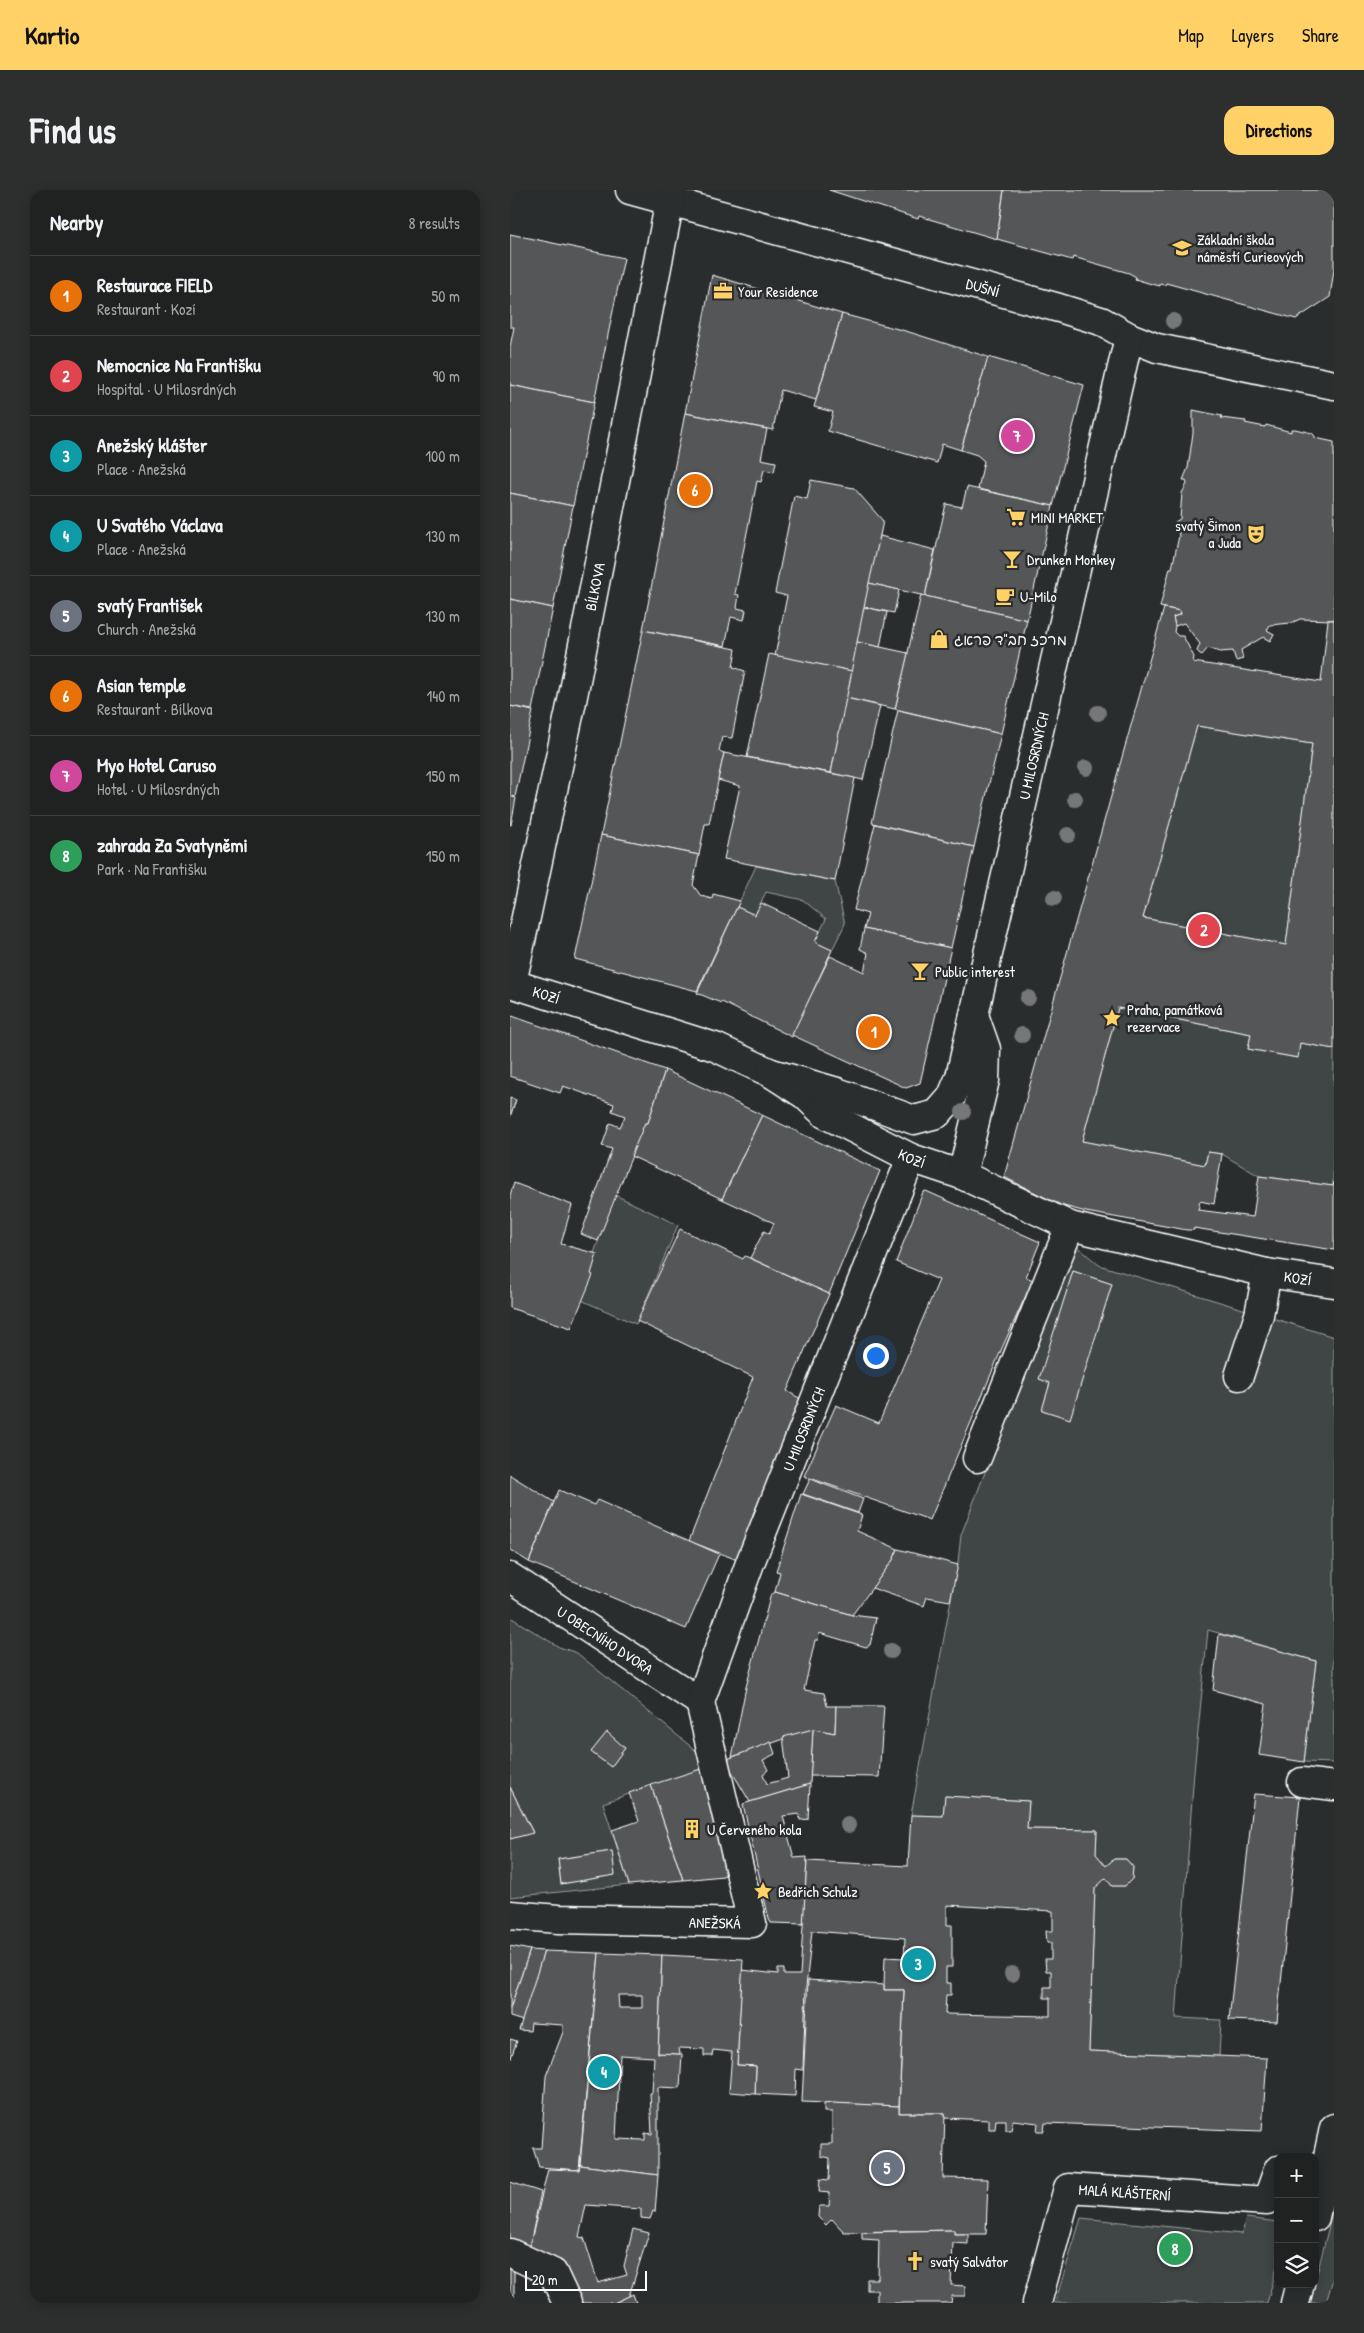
<!DOCTYPE html>
<html lang="en">
<head>
<meta charset="utf-8">
<style>
	body { margin:0; font-family:"Patrick Hand","Playpen Sans Hebrew",sans-serif; background:#2d2f2f; color:#f1f3f6 }
	.controls { position:absolute; right:15px; bottom:15px; display:grid; overflow:hidden; border-radius:10px; box-shadow:0 2px 12px #0003 }
	.controls button { width:45px; height:45px; display:grid; place-items:center; padding:0; border:0; border-bottom:1px solid #3d3f40; background:#202222; color:#f1f3f6; font:25px sans-serif }
	.scale { position:absolute; left:15px; bottom:12px; width:122px; box-sizing:border-box; padding-left:5px; border:2px solid #fff; border-top:0; font-size:14px; line-height:18px; white-space:nowrap; color:#fff; -webkit-text-stroke:4px #2a2d2e; paint-order:stroke }
	.you { position:absolute; left:365px; top:1165px; width:18px; height:18px; margin:-12px; border:4px solid #fff; border-radius:50%; background:#1a73e8; box-shadow:0 0 0 8px #1a73e833 }
	.badge { display:grid; place-items:center; width:32px; height:32px; border-radius:50%; background:#ffd166; color:#fff; font-size:16px; font-weight:700 }
	.pin { position:absolute; translate:-50% -50%; border:2px solid #fff; box-shadow:0 1px 5px #0006 }
	.list { margin:0; padding:0; list-style:none }
	h2 { display:flex; justify-content:space-between; align-items:center; height:65px; margin:0; padding:0 20px; font-size:21px }
	h2 small { font-size:16px; font-weight:400; color:#a2a4a5 }
	.list li { display:grid; grid-template-columns:32px 1fr auto; gap:15px; align-items:center; box-sizing:border-box; height:80px; padding:0 20px; border-top:1px solid #3d3f40 }
	.list b { display:block; font-size:19px; white-space:nowrap }
	.list p { margin:0; font-size:16px; white-space:nowrap; color:#a2a4a5 }
	.list em { font-size:16px; font-style:normal; color:#a2a4a5 }
	.icon { flex:none; width:28px; height:28px; fill:none; stroke:currentColor; stroke-width:2; stroke-linecap:round; stroke-linejoin:round }
	.map { position:relative; flex:none; width:824px; height:2113px; overflow:hidden; border-radius:15px }
	header { display:flex; align-items:center; gap:30px; box-sizing:border-box; height:70px; padding:0 25px; background:#ffd166; color:#111 }
	header strong { font-size:24px }
	nav { display:flex; gap:28px; margin-inline-start:auto; font-size:18px }
	.intro { display:flex; align-items:center; justify-content:space-between; box-sizing:border-box; height:120px; padding:0 30px }
	h1 { margin:0; font-size:35px }
	.button { padding:12px 22px; border-radius:15px; background:#ffd166; color:#111; font-size:18px; font-weight:700 }
	main { display:flex; gap:30px; padding:0 30px }
	aside { flex:1; background:#202222; border-radius:15px; box-shadow:0 2px 12px #0003 }
	.map>svg:first-child { display:block }
</style>
</head>
<body>
<header>
<strong>Kartio</strong>
<nav><a>Map</a><a>Layers</a><a>Share</a></nav>
</header>
<div class="intro"><h1>Find us</h1><a class="button">Directions</a></div>
<main>
<aside>
<h2>Nearby<small>8 results</small></h2>
<ul class="list">
<li><span class="badge" style="background:#e8710a">1</span><div><b>Restaurace FIELD</b><p>Restaurant · Kozí</p></div><em>50 m</em></li>
<li><span class="badge" style="background:#e0444e">2</span><div><b>Nemocnice Na Františku</b><p>Hospital · U Milosrdných</p></div><em>90 m</em></li>
<li><span class="badge" style="background:#0f9aa8">3</span><div><b>Anežský klášter</b><p>Place · Anežská</p></div><em>100 m</em></li>
<li><span class="badge" style="background:#0f9aa8">4</span><div><b>U Svatého Václava</b><p>Place · Anežská</p></div><em>130 m</em></li>
<li><span class="badge" style="background:#6b7280">5</span><div><b>svatý František</b><p>Church · Anežská</p></div><em>130 m</em></li>
<li><span class="badge" style="background:#e8710a">6</span><div><b>Asian temple</b><p>Restaurant · Bílkova</p></div><em>140 m</em></li>
<li><span class="badge" style="background:#d1479c">7</span><div><b>Myo Hotel Caruso</b><p>Hotel · U Milosrdných</p></div><em>150 m</em></li>
<li><span class="badge" style="background:#2e9e5b">8</span><div><b>zahrada Za Svatyněmi</b><p>Park · Na Františku</p></div><em>150 m</em></li>
</ul>
</aside>
<div class="map">
<svg width="824" height="2113" viewBox="0 0 824 2113">
	<rect width="100%" height="100%" fill="#2a2d2e"/>
	<filter id="ink" filterUnits="userSpaceOnUse"><feTurbulence type="fractalNoise" baseFrequency=".02" numOctaves="2"/><feDisplacementMap in="SourceGraphic" scale="10" xChannelSelector="R" yChannelSelector="G"/><feConvolveMatrix kernelMatrix="1 2 1 2 8 2 1 2 1" color-interpolation-filters="sRGB"/></filter>
	<g filter="url(#ink)">
		<g fill="#414445" stroke="#a0a2a2" fill-rule="evenodd">
			<path d="M687 536 802 554 776 755 633 728Z"/>
			<path d="M246 676 325 691 335 734 322 760 305 752 316 729 293 710 256 702 245 725 227 717Z"/>
			<path d="M608 818 741 844 738 859 787 868 790 853 824 859 823 996 749 986 712 964 698 962 695 975 572 951Z"/>
			<path d="M105 1005 168 1035 126 1134 71 1110 87 1064 84 1063Z"/>
			<path d="M563 1053 589 1075 824 1147V1573L794 1572 806 1471 698 1440 684 1582 666 1828 711 1830 709 1866 579 1861 585 1698 596 1688 602 1696H615L622 1689 623 1677 616 1669H604L596 1676 586 1664 587 1640 517 1639 519 1611 435 1606 433 1626 401 1625 448 1372 451 1345ZM563 1081 602 1094 560 1228 532 1220 540 1193 530 1189Z"/>
			<path d="M0 1427 49 1457 67 1463 190 1564 194 1578 93 1613 119 1695 0 1707V1649L23 1642 0 1597ZM97 1543 115 1558 101 1577 81 1562ZM102 1661 104 1685 51 1694 48 1669Z"/>
			<path d="M824 2015V2085L816 2113H800Z"/>
			<path d="M571 2028 732 2044 736 2028 768 2032V2073L757 2113H545Z"/>
		</g>
		<g fill="#555758" stroke="#fff" fill-rule="evenodd">
			<path d="M319 0H494L487 49 409 26 408 29Z"/>
			<path d="M494 0H824V80L820 107 786 129 656 93 655 95 650 94V96L638 93 625 89 626 87 619 83 563 67 562 70 487 49Z"/>
			<path d="M0 44 114 68 84 212 0 195V157L4 137H0Z"/>
			<path d="M202 85 332 124 306 210 271 200 263 240 175 223Z"/>
			<path d="M332 124 399 142 478 167 451 260 432 254 427 273 318 241 323 222 304 217Z"/>
			<path d="M478 167 574 195 543 316 468 299 474 271 467 265 451 260Z"/>
			<path d="M0 195 84 212 63 316 0 303Z"/>
			<path d="M683 220 712 226 711 228 736 231 735 233 755 237 756 235 781 242V239H785L802 243 805 246V248L824 252V430L790 429 781 433 760 435 757 440 764 444 760 451 753 447 731 460 733 469 726 471 723 461 710 462 698 458 692 465 690 464 687 461 690 454 674 433 665 436 663 427 671 424 670 421 650 417 660 378H662L669 346 668 342H670L666 341 665 332 670 329 672 303 677 294 676 290H673L678 278 683 243Z"/>
			<path d="M175 223 257 239 251 269 266 272 264 282 254 280 251 292 247 291 225 404 229 405 227 418 236 420 234 430 221 427 215 456 133 440Z"/>
			<path d="M301 290 344 298 373 331 342 481 265 466 277 406 265 403 284 306 297 309Z"/>
			<path d="M457 297 543 316 517 430 415 406 436 314 452 317Z"/>
			<path d="M0 303 63 316 43 418 0 409Z"/>
			<path d="M370 346 425 360 415 406 359 393Z"/>
			<path d="M359 393 389 400 384 423 354 417Z"/>
			<path d="M411 405 517 430 491 544 385 519Z"/>
			<path d="M0 409 43 418 22 520 0 516Z"/>
			<path d="M354 417 377 422 370 457 347 452Z"/>
			<path d="M654 418 670 421 671 424 663 427 665 436 664 442 668 446H673L684 467 683 472 811 492 818 430H824V859L790 853 788 868 738 859 741 844 608 818 572 951 695 975 698 962 712 964 704 1014 690 1011 688 1020 743 1027 749 986 823 996 824 992V1060L684 1038V1040H677L576 1022 550 1015 494 987ZM687 536 802 554 776 755 633 728Z"/>
			<path d="M133 440 226 459 223 477 235 481 222 548 212 547 209 561 214 563 199 634H195L189 665 91 645Z"/>
			<path d="M347 452 398 463 385 519 336 508Z"/>
			<path d="M259 464 342 481 321 583 237 567Z"/>
			<path d="M336 508 370 516 353 590 321 583Z"/>
			<path d="M0 516 23 521 5 607 0 606Z"/>
			<path d="M388 520 491 544 464 657 362 633Z"/>
			<path d="M214 563 345 588 325 691 214 669 230 596 208 590Z"/>
			<path d="M0 606 6 608 1 635H0Z"/>
			<path d="M365 634 464 657 441 758 354 739 358 724 344 720Z"/>
			<path d="M91 645 189 665 183 695 191 706 202 709 203 704 230 711 187 801 65 769Z"/>
			<path d="M251 713 310 741 305 752 322 760 282 847 212 812 211 813 187 803 227 717 245 725Z"/>
			<path d="M354 739 441 758 410 893 396 898 282 845 320 766 354 782 358 763 350 759Z"/>
			<path d="M2 826 155 880 138 933H135L88 1051 71 1044 102 959 92 956 100 933 110 937 115 926 102 921 104 914 53 896 50 903 0 886V832Z"/>
			<path d="M155 880 252 925 212 1009 121 966 135 933H138Z"/>
			<path d="M0 908 6 910 0 927Z"/>
			<path d="M252 925 370 981 319 1104 240 1068 254 1041 259 1044 264 1033 212 1009Z"/>
			<path d="M4 993 62 1015 51 1054 87 1064 81 1084 83 1085 61 1138 0 1118V1005Z"/>
			<path d="M416 1001 530 1052 516 1087 523 1090 492 1158 420 1330 294 1286 326 1215 369 1233 429 1090 386 1072 413 1002Z"/>
			<path d="M170 1039 233 1069 235 1066 319 1104 277 1201 296 1212 243 1324 230 1371 179 1351 243 1187 127 1131Z"/>
			<path d="M563 1081 602 1094 560 1229 532 1220 540 1193 529 1189Z"/>
			<path d="M0 1285 44 1312 19 1372 0 1360Z"/>
			<path d="M300 1289 353 1309 348 1323 293 1304Z"/>
			<path d="M49 1300 84 1315 87 1310 209 1364 176 1439 19 1372Z"/>
			<path d="M291 1304 352 1325 347 1341 388 1359 383 1370 342 1425 265 1402 270 1382 266 1381Z"/>
			<path d="M388 1359 448 1375 440 1411 417 1407 414 1416 362 1398 383 1370Z"/>
			<path d="M265 1402 342 1425 366 1428 360 1455 356 1457 309 1443 308 1450H305L294 1500 314 1503 317 1516H326L325 1543 303 1539 222 1567 236 1497 261 1404Z"/>
			<path d="M709 1444 806 1471 794 1572 749 1565 756 1514 703 1500Z"/>
			<path d="M326 1516H374L369 1587 300 1586 303 1539 325 1543Z"/>
			<path d="M303 1539 300 1594 240 1612 215 1570 261 1552 265 1564 253 1570 258 1580 253 1584 257 1594 278 1588 273 1547Z"/>
			<path d="M97 1542 115 1558 101 1577 81 1562Z"/>
			<path d="M194 1578 218 1683 213 1686 173 1690 141 1595Z"/>
			<path d="M300 1594 298 1629 290 1630 289 1624 273 1626 284 1668 297 1667 294 1734 261 1733 259 1729 233 1614Z"/>
			<path d="M141 1595 173 1690 119 1695 102 1640 129 1631 119 1603Z"/>
			<path d="M0 1597 23 1643 0 1649Z"/>
			<path d="M744 1604 790 1607 767 1832 719 1830Z"/>
			<path d="M435 1606 519 1611 517 1639 587 1640 586 1664 596 1676 604 1669H616L623 1677 622 1689 615 1696H602L596 1688 585 1698 579 1861 757 1868 752 1941 535 1933 534 1941H527L528 1933 503 1930 501 1940H496V1930H486L485 1939H479V1930L435 1928V1923H389L394 1800H374V1795L375 1767 394 1768 395 1748 302 1741 296 1797 293 1880 286 1879 285 1906 245 1904 246 1876 227 1875 232 1780 268 1784V1779H274V1785H290L297 1671 398 1676 401 1625 433 1626ZM437 1715 543 1721V1741H536L537 1753H541V1769H535L536 1781H541V1797H534V1808H540V1826L435 1824 436 1805H441V1793H436V1777H442V1735H437Z"/>
			<path d="M102 1661 105 1685 51 1694 48 1669Z"/>
			<path d="M0 1756 20 1760 0 1819Z"/>
			<path d="M20 1760 34 1761 13 1831 0 1827V1819Z"/>
			<path d="M34 1761 89 1763 69 1980 29 1977 23 1958H31L36 1886 53 1842V1835L21 1833 20 1841 9 1840Z"/>
			<path d="M89 1763 152 1765 148 1863 172 1864 170 1898 148 1897V1985L70 1975ZM108 1805H132V1818H109ZM110 1865 144 1867 142 1903H140L142 1944 135 1943V1950L106 1949Z"/>
			<path d="M152 1765 233 1769 227 1875 246 1876 245 1904 219 1902 222 1862 203 1860 202 1866H194V1859L169 1858 170 1864 148 1863Z"/>
			<path d="M298 1790 374 1795V1800H394L389 1916 292 1912Z"/>
			<path d="M0 1849 7 1851 0 1870Z"/>
			<path d="M323 1913 389 1916V1923H435L433 1988 478 1989 476 2044H444V2040L334 2042 322 2029 316 2035 308 2027 309 2016H319L320 2003 309 2002 310 1989 319 1990 320 1968 311 1966V1954H322V1922H314V1914Z"/>
			<path d="M70 1975 148 1985 145 2022 143 2021 140 2029 131 2028V2019L76 2015 69 2047 74 2048 88 2093 117 2085 114 2076 123 2039 139 2043 119 2106 104 2113H68L60 2100 53 2073 19 2059 38 1979 69 1980Z"/>
			<path d="M0 1992 31 2002 19 2059 0 2051Z"/>
			<path d="M444 2040V2044H458V2054L443 2053 441 2095 455 2096V2106H442L441 2113H367V2100H357V2089H368L369 2050 352 2049V2042Z"/>
			<path d="M0 2073 4 2075V2113H0Z"/>
			<path d="M123 2104 126 2113H104L119 2106Z"/>
		</g>
		<g fill="none" stroke-linecap="round" stroke-linejoin="round">
			<g stroke="#fff" stroke-width="31">
				<g id="minor">
					<path id="s1" d="M120 0 549 118 591 131 619 147 647 158 824 195"/>
					<path id="s2" d="M0 793 205 857 261 883 295 905 315 924 401 968 452 985 560 1036 757 1083 824 1093"/>
					<path id="s3" d="M2 793 62 511 162 0"/>
					<path id="s4" d="M261 883 327 902 404 930 427 924 441 908 450 887 464 825 619 147"/>
					<path d="M452 985 475 890 476 859 464 825"/>
					<path d="M729 1186 749 1125 757 1083"/>
					<path d="M467 1268 560 1036"/>
					<path id="s5" d="M0 1387 190 1512"/>
					<path id="s6" d="M190 1512 240 1373 401 968"/>
					<path d="M792 1592 824 1596"/>
					<path id="s7" d="M0 1725 48 1729 242 1733 190 1512"/>
					<path d="M805 2027 824 1938"/>
					<path d="M0 2063 43 2083 57 2113"/>
					<path id="s8" d="M527 2113 558 1998 757 2011 768 1980"/>
					<path d="M785 2113 790 2094"/>
				</g>
			</g>
			<use href="#minor" stroke="#2a2d2e" stroke-width="28"/>
		</g>
		<g fill="#757778">
			<circle cx="663" cy="131" r="8"/>
			<circle cx="588" cy="523" r="8"/>
			<circle cx="576" cy="578" r="8"/>
			<circle cx="565" cy="609" r="8"/>
			<circle cx="558" cy="645" r="8"/>
			<circle cx="544" cy="708" r="8"/>
			<circle cx="518" cy="808" r="8"/>
			<circle cx="512" cy="845" r="8"/>
			<circle cx="453" cy="922" r="8"/>
			<circle cx="381" cy="1461" r="8"/>
			<circle cx="338" cy="1635" r="8"/>
			<circle cx="502" cy="1784" r="8"/>
		</g>
	</g>
	<defs>
		<g id="school-bare" transform="scale(1.5)"><path d="M0-5L7-2L0 1L-7-2ZM-4 1L0 2.5L4 1V4Q0 6-4 4Z" fill="#ffd166" stroke="#2a2d2e" stroke-width="2.5" paint-order="stroke"/></g>
		<g id="office-bare" transform="scale(1.5)"><path d="M-6-3h4V-5.5h4V-3h4V5H-6ZM-1-4.5V-3h2v-1.5ZM-6 0V1H6V0Z" fill="#ffd166" stroke="#2a2d2e" stroke-width="2.5" paint-order="stroke"/></g>
		<g id="supermarket-bare" transform="scale(1.5)"><path d="M-6-5.5h2.5l.6 2H6L4.5 2H-2.5L-4.4-4H-6ZM-1.5 3.2a1.3 1.3 0 1 0 .1 0ZM3 3.2a1.3 1.3 0 1 0 .1 0Z" fill="#ffd166" stroke="#2a2d2e" stroke-width="2.5" paint-order="stroke"/></g>
		<g id="theatre-bare" transform="scale(1.5)"><path d="M-5-5.5Q0-4 5-5.5V0Q5 5 0 6Q-5 5-5 0ZM-3.3-2.5H-1v1.5H-3.3ZM1-2.5H3.3v1.5H1ZM-2.8 1Q0 5.5 2.8 1Z" fill="#ffd166" stroke="#2a2d2e" stroke-width="2.5" paint-order="stroke"/></g>
		<g id="bar-bare" transform="scale(1.5)"><path d="M-6-5H6L.8 .8V4.5H3.5V6h-7V4.5H-.8V.8Z" fill="#ffd166" stroke="#2a2d2e" stroke-width="2.5" paint-order="stroke"/></g>
		<g id="cafe-bare" transform="scale(1.5)"><path d="M-5.5-4.5H6V0H3Q3 3.5 0 3.5H-2.5Q-5.5 3.5-5.5 0ZM3-3.2v2h1.7v-2ZM-6 4.5H4V6H-6Z" fill="#ffd166" stroke="#2a2d2e" stroke-width="2.5" paint-order="stroke"/></g>
		<g id="shop-bare" transform="scale(1.5)"><path d="M-5-2.5h2.3a2.7 3.5 0 0 1 5.4 0H5L5.5 6h-11ZM-1.5-2.5h3a1.5 2.3 0 0 0-3 0Z" fill="#ffd166" stroke="#2a2d2e" stroke-width="2.5" paint-order="stroke"/></g>
		<g id="sight-bare" transform="scale(1.5)"><path d="M0-6L1.8-2.2L6-1.7L2.9 1.2L3.7 5.4L0 3.3L-3.7 5.4L-2.9 1.2L-6-1.7L-1.8-2.2Z" fill="#ffd166" stroke="#2a2d2e" stroke-width="2.5" paint-order="stroke"/></g>
		<g id="building-bare" transform="scale(1.5)"><path d="M-4-6H4V6H1V3H-1V6H-4ZM-2.5-4.3h1.7v1.8h-1.7ZM.8-4.3h1.7v1.8H.8ZM-2.5-1h1.7V.8h-1.7ZM.8-1h1.7V.8H.8Z" fill="#ffd166" stroke="#2a2d2e" stroke-width="2.5" paint-order="stroke"/></g>
		<g id="church-bare" transform="scale(1.5)"><path d="M-1.2-6h2.4v3.5h3.3v2.4h-3.3V6h-2.4V-.1h-3.3v-2.4h3.3Z" fill="#ffd166" stroke="#2a2d2e" stroke-width="2.5" paint-order="stroke"/></g>
	</defs>
	<g fill-rule="evenodd">
		<use href="#school-bare" x="672" y="58"/>
		<use href="#office-bare" x="213" y="101"/>
		<use href="#supermarket-bare" x="506" y="327"/>
		<use href="#theatre-bare" x="746" y="344"/>
		<use href="#bar-bare" x="502" y="369"/>
		<use href="#cafe-bare" x="495" y="406"/>
		<use href="#shop-bare" x="429" y="449"/>
		<use href="#bar-bare" x="410" y="781"/>
		<use href="#sight-bare" x="602" y="828"/>
		<use href="#building-bare" x="182" y="1639"/>
		<use href="#sight-bare" x="253" y="1701"/>
		<use href="#church-bare" x="405" y="2071"/>
	</g>
	<g text-anchor="middle" dominant-baseline="central" stroke-width="5" stroke-linejoin="round" paint-order="stroke">
		<g font-size="15" fill="#fff" stroke="#2a2d2e" text-anchor="start">
			<text x="687" y="49">Základní škola<tspan x="687" dy="17">náměstí Curieových</tspan></text>
			<text x="228" y="101">Your Residence</text>
			<text x="521" y="327">MINI MARKET</text>
			<text x="731" y="335" text-anchor="end">svatý Šimon<tspan x="731" dy="17">a Juda</tspan></text>
			<text x="517" y="369">Drunken Monkey</text>
			<text x="510" y="406">U-Milo</text>
			<text x="444" y="449">מרכז חב"ד פראג</text>
			<text x="425" y="781">Public interest</text>
			<text x="617" y="819">Praha, památková<tspan x="617" dy="17">rezervace</tspan></text>
			<text x="197" y="1639">U Červeného kola</text>
			<text x="268" y="1701">Bedřich Schulz</text>
			<text x="420" y="2071">svatý Salvátor</text>
		</g>
		<g font-size="15" fill="#fff" stroke="#2a2d2e">
			<text stroke="none"><textPath href="#s1" startOffset="366">DUŠNÍ</textPath></text>
			<text stroke="none"><textPath href="#s3" startOffset="405">BÍLKOVA</textPath></text>
			<text stroke="none"><textPath href="#s4" startOffset="548">U MILOSRDNÝCH</textPath></text>
			<text stroke="none"><textPath href="#s2" startOffset="38">KOZÍ</textPath></text>
			<text stroke="none"><textPath href="#s2" startOffset="442">KOZÍ</textPath></text>
			<text stroke="none"><textPath href="#s2" startOffset="848">KOZÍ</textPath></text>
			<text stroke="none"><textPath href="#s6" startOffset="292">U MILOSRDNÝCH</textPath></text>
			<text stroke="none"><textPath href="#s5" startOffset="114">U OBECNÍHO DVORA</textPath></text>
			<text stroke="none"><textPath href="#s7" startOffset="205">ANEŽSKÁ</textPath></text>
			<text stroke="none"><textPath href="#s8" startOffset="176">MALÁ KLÁŠTERNÍ</textPath></text>
		</g>
	</g>
</svg>
<div class="controls">
<button>+</button>
<button>−</button>
<button><svg class="icon" aria-label="layers" viewBox="0 0 24 24"><path d="M12 4l9 5-9 5-9-5zM3 14l9 5 9-5"/></svg></button>
</div>
<div class="scale">20 m</div>
<div class="you"></div>
<div class="pin badge" style="left:364px;top:842px;background:#e8710a">1</div>
<div class="pin badge" style="left:694px;top:740px;background:#e0444e">2</div>
<div class="pin badge" style="left:408px;top:1774px;background:#0f9aa8">3</div>
<div class="pin badge" style="left:94px;top:1882px;background:#0f9aa8">4</div>
<div class="pin badge" style="left:377px;top:1978px;background:#6b7280">5</div>
<div class="pin badge" style="left:185px;top:300px;background:#e8710a">6</div>
<div class="pin badge" style="left:507px;top:246px;background:#d1479c">7</div>
<div class="pin badge" style="left:665px;top:2059px;background:#2e9e5b">8</div>
</div>
</main>
</body>
</html>
